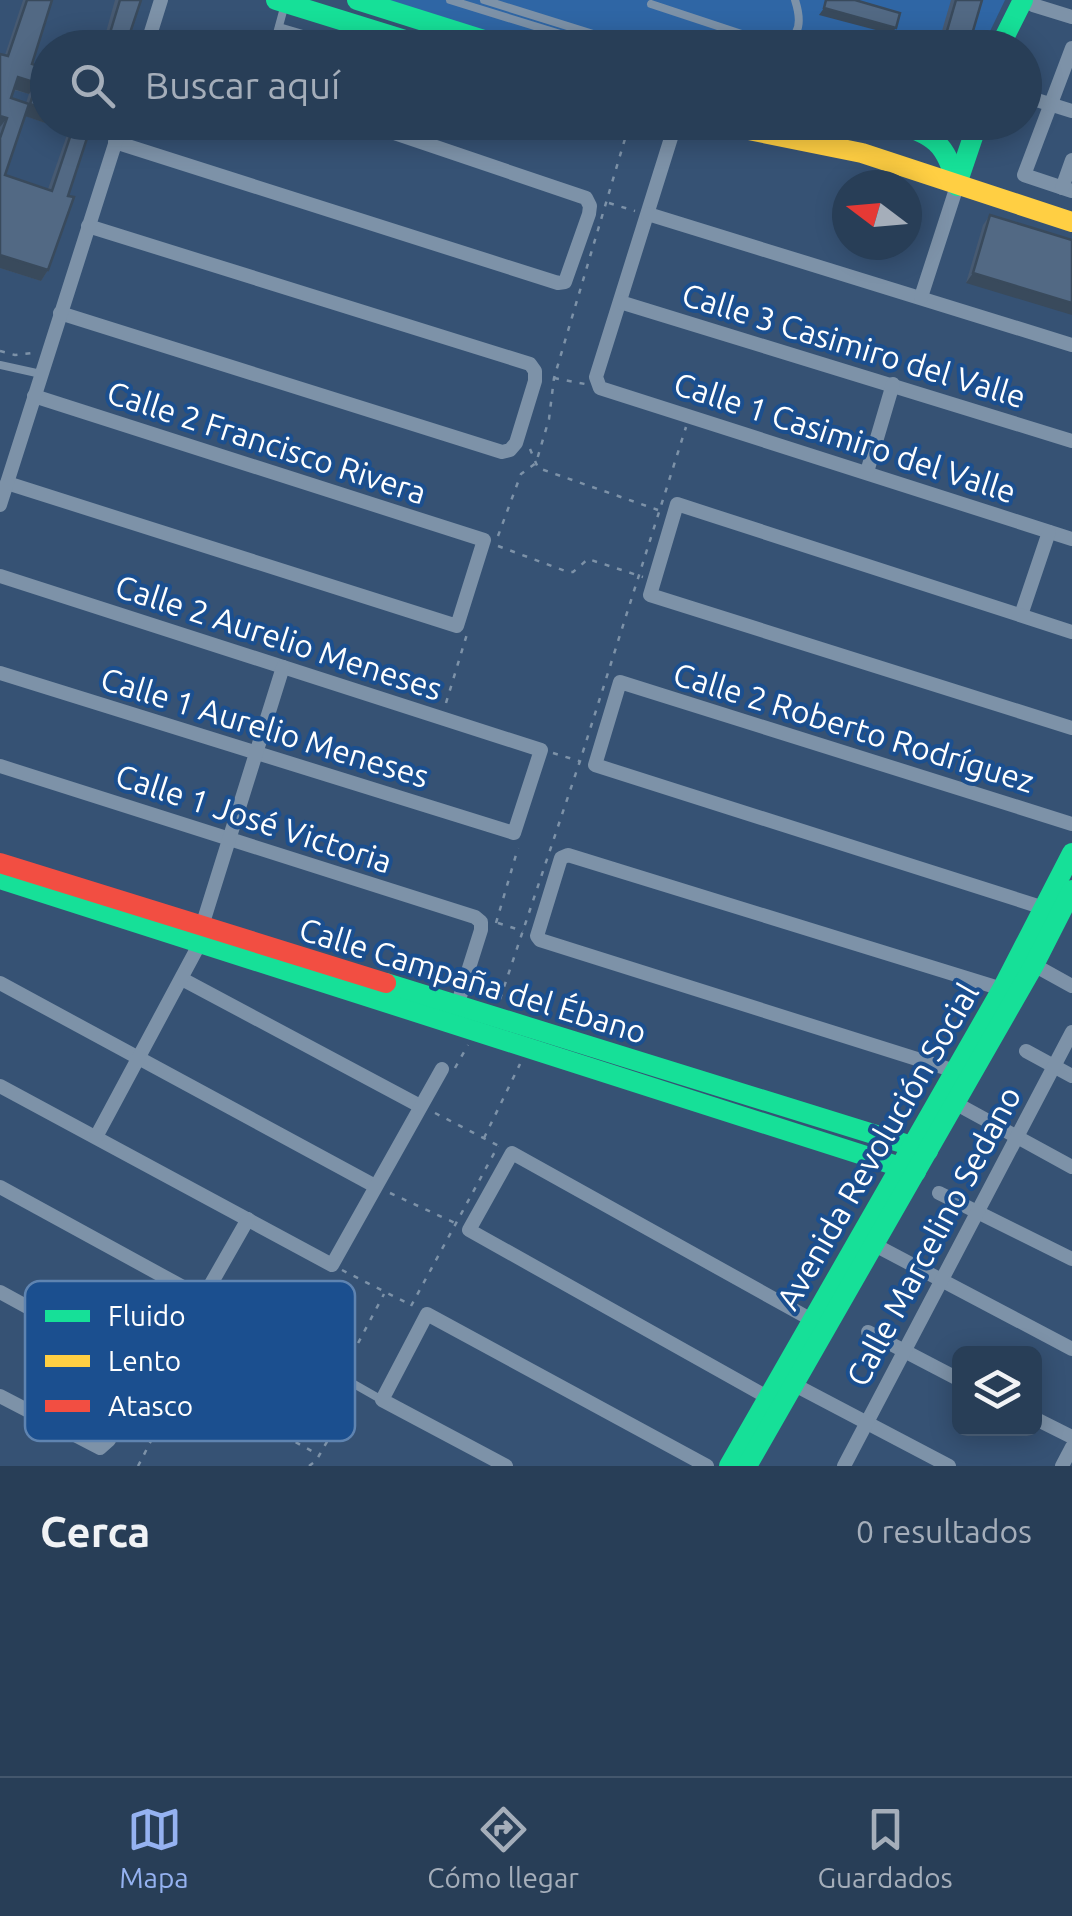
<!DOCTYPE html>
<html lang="es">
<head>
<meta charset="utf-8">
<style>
	body { margin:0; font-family:Ubuntu,sans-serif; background:#344961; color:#f1f3f6 }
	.controls { position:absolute; right:30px; bottom:30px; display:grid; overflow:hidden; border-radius:15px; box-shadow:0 5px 25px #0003 }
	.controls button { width:90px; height:90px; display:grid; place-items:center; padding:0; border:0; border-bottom:2px solid #44576d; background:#283e57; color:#f1f3f6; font:50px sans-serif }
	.compass { position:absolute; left:832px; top:170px; width:90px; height:90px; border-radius:50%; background:#283e57; box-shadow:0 5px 25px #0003; rotate:286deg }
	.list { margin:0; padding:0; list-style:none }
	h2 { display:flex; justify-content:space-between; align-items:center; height:130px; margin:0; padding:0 40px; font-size:42px }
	h2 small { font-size:32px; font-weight:400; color:#a5aeba }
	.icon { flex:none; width:55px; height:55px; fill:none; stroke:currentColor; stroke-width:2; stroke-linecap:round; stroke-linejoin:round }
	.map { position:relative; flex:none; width:1072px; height:1466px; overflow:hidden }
	.search { position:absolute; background:#283e57; box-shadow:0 5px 25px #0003; left:30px; right:30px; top:30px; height:110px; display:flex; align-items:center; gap:25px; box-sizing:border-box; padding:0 35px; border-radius:55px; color:#a5aeba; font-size:38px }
	.sheet { height:310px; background:#283e57 }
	nav { display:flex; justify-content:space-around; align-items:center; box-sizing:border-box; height:140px; border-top:2px solid #44576d; background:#283e57; font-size:28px; color:#a5aeba }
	nav a { display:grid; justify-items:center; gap:5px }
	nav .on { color:#95b2f1 }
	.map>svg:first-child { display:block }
</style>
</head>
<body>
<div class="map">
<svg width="1072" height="1466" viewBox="0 0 1072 1466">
	<rect width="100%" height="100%" fill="#365274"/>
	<path fill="#2f66a5" d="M382 0H1005L982 48 534 47Z"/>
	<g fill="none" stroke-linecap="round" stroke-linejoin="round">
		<g stroke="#7d92a8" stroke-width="2.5" stroke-dasharray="5 8" stroke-linecap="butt">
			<path d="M609 203 635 211"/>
			<path d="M0 351 15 355 33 353"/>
			<path d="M554 378 585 384"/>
			<path d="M530 449 538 468 658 510"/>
			<path d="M498 536 521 474 536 463 549 419 554 378 630 122"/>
			<path d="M498 546 568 572H573L588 559 643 577"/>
			<path d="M446 703 467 634"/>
			<path d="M553 753 579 761"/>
			<path d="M496 923 518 848"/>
			<path d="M498 923 523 931"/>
			<path d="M500 999 580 761 686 427"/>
			<path d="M455 1068 468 1045"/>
			<path d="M435 1113 499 1146"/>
			<path d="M484 1138 520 1064"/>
			<path d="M390 1193 455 1223"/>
			<path d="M342 1270 411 1305"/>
			<path d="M411 1306 498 1146"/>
			<path d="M196 1364 287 1415 279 1433 319 1455"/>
			<path d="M346 1366 384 1294"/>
			<path d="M154 1386 173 1397"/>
			<path d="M288 1414 310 1372"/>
			<path d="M138 1466C159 1427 193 1349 227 1323"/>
			<path d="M309 1466 316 1461 353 1396"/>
		</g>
		<g stroke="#7d92a8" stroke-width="8">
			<path d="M450 0 606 48"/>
			<path d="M484 0 638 48"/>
			<path d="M651 4 766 42C798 45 804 28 795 0"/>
			<path d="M279 27 313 37 315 48"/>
			<path d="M273 48 285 4"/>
			<path d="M0 365 41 374"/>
			<path d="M203 1298 382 1400"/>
		</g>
		<g stroke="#7d92a8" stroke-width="14">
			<path d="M1033 5 1072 17"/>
			<path d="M146 48 161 0"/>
			<path d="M1072 48 1024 175 1072 191"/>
			<path d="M1024 96 1072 111"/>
			<path d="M676 122 596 377 600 388 1072 539"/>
			<path d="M115 142 558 283 565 282 589 214 590 206 586 198 362 122"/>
			<path d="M1062 188 1072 160"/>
			<path d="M648 214 1072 345"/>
			<path d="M921 297 957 186"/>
			<path d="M620 302 1072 441"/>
			<path d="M60 313 502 452 510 450 516 443 535 381V371L530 364 88 226"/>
			<path d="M867 472 893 384"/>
			<path d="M7 483 457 626 484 540 34 396"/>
			<path d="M0 505 122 122"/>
			<path d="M0 576 541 750 514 833 0 673"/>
			<path d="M1021 615 1049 532"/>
			<path d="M1072 632 677 504 650 595 1072 728"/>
			<path d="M0 766 475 917 481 922V930L457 1006"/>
			<path d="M1044 908 595 765 620 682 1072 824"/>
			<path d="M202 926 283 667"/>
			<path d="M1034 965 1072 986"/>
			<path d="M182 979 420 1106"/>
			<path d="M0 983 375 1186"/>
			<path d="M1026 1051 1072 1076"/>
			<path d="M955 1071 540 940 537 936 561 858 568 855 1002 989"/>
			<path d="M0 1086 332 1265 442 1069"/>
			<path d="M955 1103 1072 1167"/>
			<path d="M96 1137 200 943"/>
			<path d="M0 1187 203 1298 248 1219"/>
			<path d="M939 1193 1072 1259"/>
			<path d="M873 1244 1072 1349"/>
			<path d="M0 1292 139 1368 142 1379 109 1440 100 1448 0 1396"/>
			<path d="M868 1332 960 1380"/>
			<path d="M793 1384 949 1466"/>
			<path d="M769 1398 469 1230 512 1153 812 1320"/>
			<path d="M1034 1418 1072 1437"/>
			<path d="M506 1466 382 1400 427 1314 707 1466"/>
			<path d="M844 1466 1072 1032"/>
			<path d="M1062 1466 1072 1447"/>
		</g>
		<g stroke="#16e098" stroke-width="20">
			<path d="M276 0 431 48"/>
			<path d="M357 0 509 48"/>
			<path d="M999 48 1023 0"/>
			<path d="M892 122C934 135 946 142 957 186"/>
			<path d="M926 133 957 122"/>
			<path d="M957 184 978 122"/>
			<path d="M0 879 916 1172"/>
			<path d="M386 983 928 1151"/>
			<path d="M729 1466 1002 989 1072 853"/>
			<path d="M747 1466 1034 965 1072 890"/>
		</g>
		<path stroke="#ffcf43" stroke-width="20" d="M709 122 862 153 1072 222"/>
		<path stroke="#f24e42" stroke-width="20" d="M0 863 386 983"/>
	</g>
	<g fill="#475a72" fill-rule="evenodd">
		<path d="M23 0H52L32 64 48 122H67L63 129 25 116 5 175 48 189 69 129 73 122H90L68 196 48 270 41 281 0 268V54L5 55ZM14 90 29 94 26 103 11 98Z"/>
		<path d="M115 0H141L128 39 122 48H116L103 43Z"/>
		<path d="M951 0H982L968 48H937Z"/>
		<path d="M990 215 1072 240 966 283 983 225Z"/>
	</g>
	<g fill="#394a5c">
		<path d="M824 8 896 28 891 34 819 15Z"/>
		<path d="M110 33 128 39 122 48H116L103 43Z"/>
		<path d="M18 77 37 83 29 94 10 88Z"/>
		<path d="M30 104 48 110V122H67L63 129 22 115Z"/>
		<path d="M0 116 7 118 0 127Z"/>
		<path d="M0 255 48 270 41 281 0 268Z"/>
		<path d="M973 273 1072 303V315L966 283Z"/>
	</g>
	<g fill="#526984" stroke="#394a5c" stroke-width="2.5">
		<path d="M27 0H52L32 64 48 69V110L30 104 37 83 18 77 11 98 29 104 5 175 52 191 75 122 92 123 68 196 74 197 48 270 0 255V138L7 118 0 116V54L8 56Z"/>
		<path d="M120 0H141L128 39 110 33Z"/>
		<path d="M826 0H855L900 13 896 28 824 8Z"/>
		<path d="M956 0H982L968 48H942Z"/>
		<path d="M990 215 1072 240V303L973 273Z"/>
	</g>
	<g text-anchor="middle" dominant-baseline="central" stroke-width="8" stroke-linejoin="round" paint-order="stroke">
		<g font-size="32" fill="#fff" stroke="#1b4f8f">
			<text transform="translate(854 345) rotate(17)">Calle 3 Casimiro del Valle</text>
			<text transform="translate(845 437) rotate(18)">Calle 1 Casimiro del Valle</text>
			<text transform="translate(267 442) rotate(18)">Calle 2 Francisco Rivera</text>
			<text transform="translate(279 637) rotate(18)">Calle 2 Aurelio Meneses</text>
			<text transform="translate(265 727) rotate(17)">Calle 1 Aurelio Meneses</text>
			<text transform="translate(854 727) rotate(17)">Calle 2 Roberto Rodríguez</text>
			<text transform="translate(254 818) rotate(18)">Calle 1 José Victoria</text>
			<text transform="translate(473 980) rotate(17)">Calle Campaña del Ébano</text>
			<text transform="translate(877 1146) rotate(-60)">Avenida Revolución Social</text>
			<text transform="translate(933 1236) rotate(-62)">Calle Marcelino Sedano</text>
		</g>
	</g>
	<rect x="25" y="1281" width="330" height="160" rx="15" fill="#1b4f8f" stroke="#5f84b1" stroke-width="2.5"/>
	<rect x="45" y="1310" width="45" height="12" fill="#16e098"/>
	<rect x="45" y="1355" width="45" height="12" fill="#ffcf43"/>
	<rect x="45" y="1400" width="45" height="12" fill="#f24e42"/>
	<g font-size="28" fill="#fff">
		<text x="108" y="1326">Fluido</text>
		<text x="108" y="1371">Lento</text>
		<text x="108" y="1416">Atasco</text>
	</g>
</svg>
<div class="controls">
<button><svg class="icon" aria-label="layers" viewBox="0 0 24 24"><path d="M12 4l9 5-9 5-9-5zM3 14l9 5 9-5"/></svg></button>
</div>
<svg class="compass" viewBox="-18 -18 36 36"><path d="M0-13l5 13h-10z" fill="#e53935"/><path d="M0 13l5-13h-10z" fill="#a5aeba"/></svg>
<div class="search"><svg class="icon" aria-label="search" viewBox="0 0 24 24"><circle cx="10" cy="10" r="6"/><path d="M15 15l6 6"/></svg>Buscar aquí</div>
</div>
<section class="sheet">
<h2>Cerca<small>0 resultados</small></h2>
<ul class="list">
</ul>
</section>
<nav>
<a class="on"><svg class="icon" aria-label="map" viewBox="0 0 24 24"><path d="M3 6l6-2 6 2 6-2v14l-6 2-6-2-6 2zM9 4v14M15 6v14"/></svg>Mapa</a>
<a><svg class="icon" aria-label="directions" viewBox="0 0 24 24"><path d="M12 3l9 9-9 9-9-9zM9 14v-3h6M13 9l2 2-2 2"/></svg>Cómo llegar</a>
<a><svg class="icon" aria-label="saved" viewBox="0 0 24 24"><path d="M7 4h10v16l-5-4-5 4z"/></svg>Guardados</a>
</nav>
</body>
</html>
